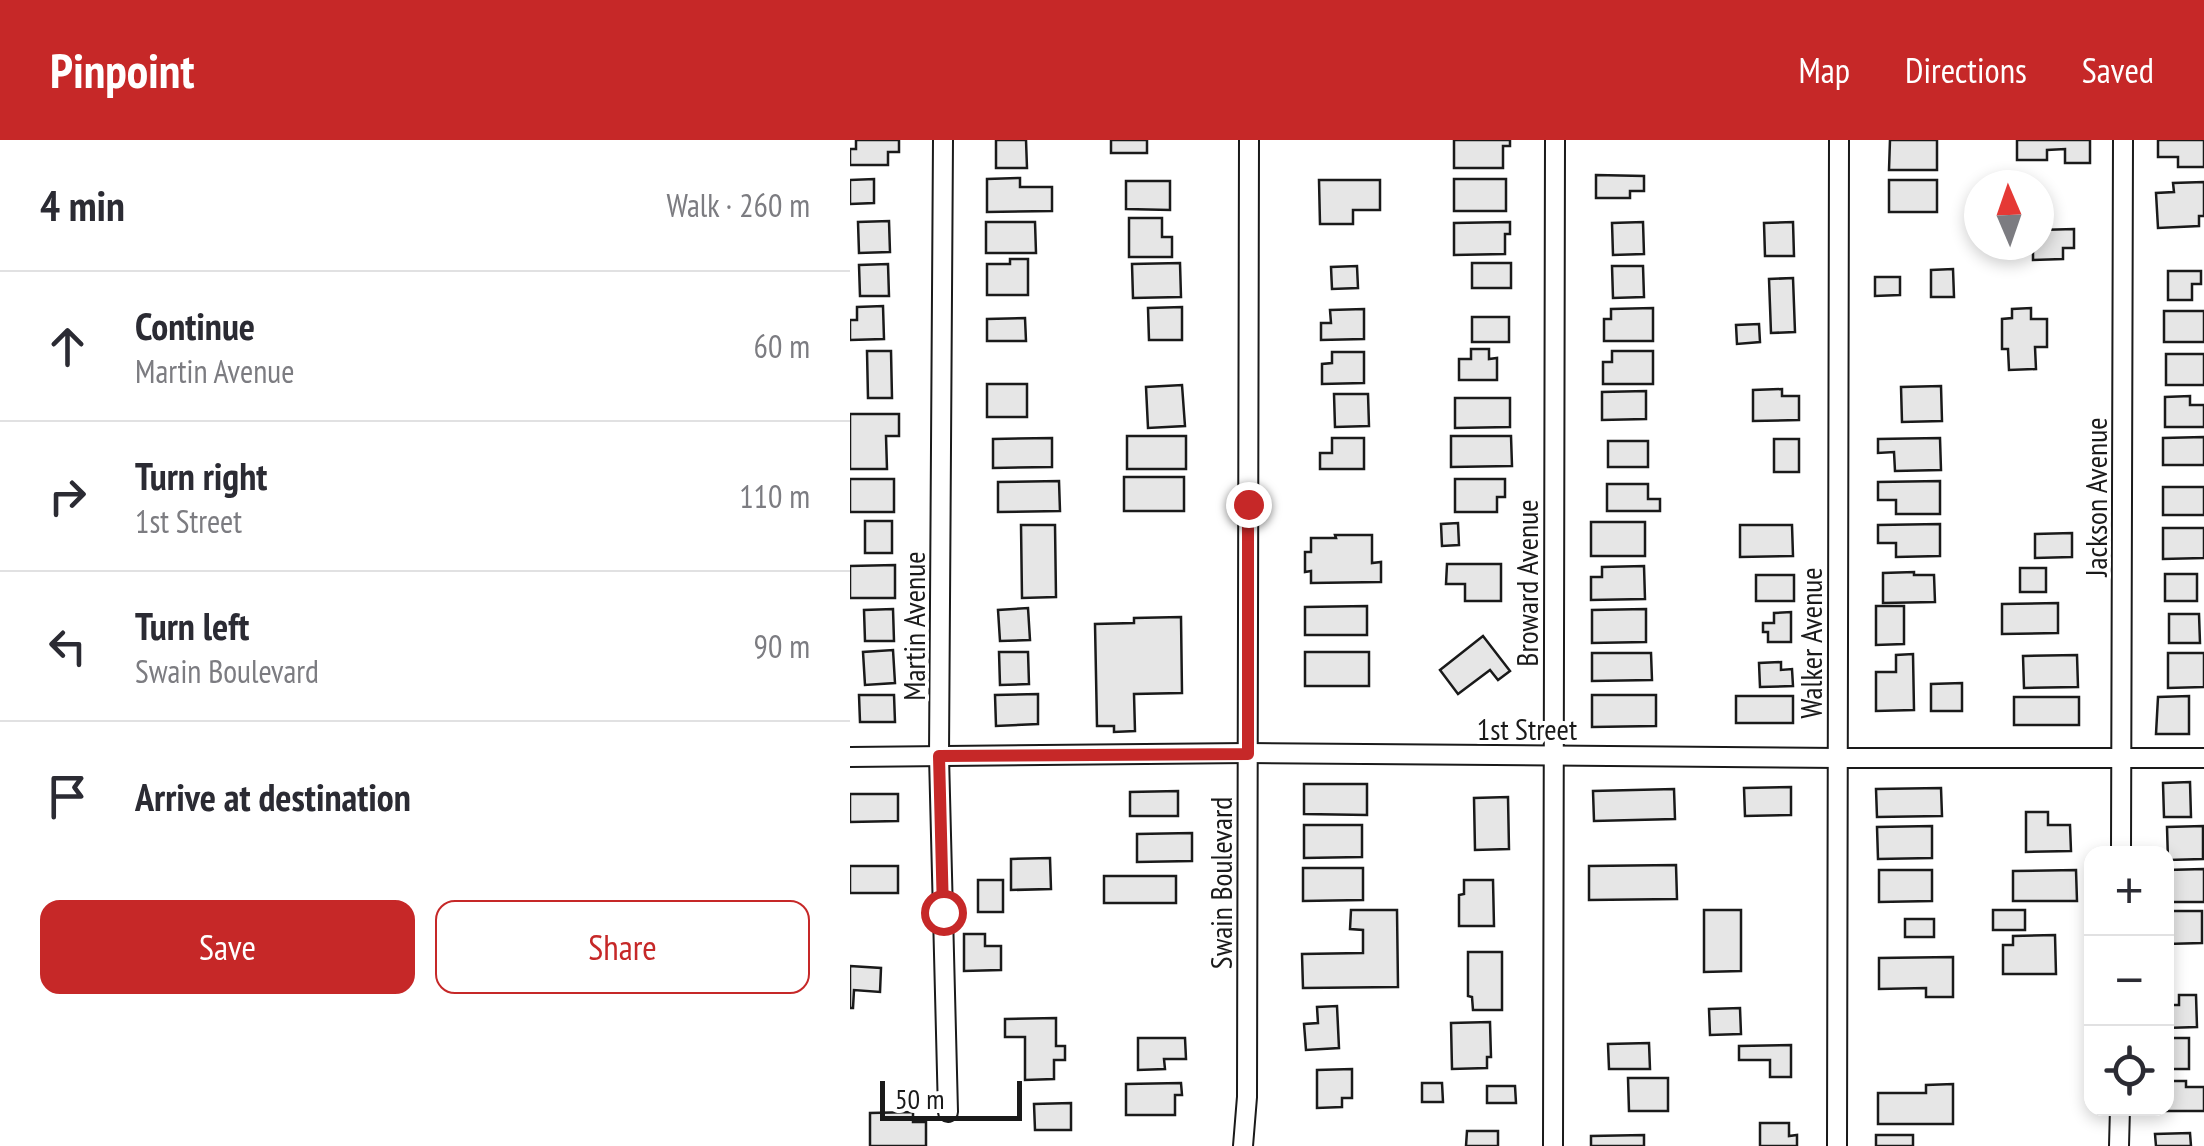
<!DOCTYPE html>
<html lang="en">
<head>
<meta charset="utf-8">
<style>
	body { margin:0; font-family:"PT Sans Narrow",sans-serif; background:#f7f7f7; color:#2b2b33 }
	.controls { position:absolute; right:30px; bottom:30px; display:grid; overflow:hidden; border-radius:20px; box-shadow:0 5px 15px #0003 }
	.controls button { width:90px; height:90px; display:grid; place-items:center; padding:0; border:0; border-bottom:2px solid #e1e1e2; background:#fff; color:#2b2b33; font:50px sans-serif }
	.compass { position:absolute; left:1114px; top:30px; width:90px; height:90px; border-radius:50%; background:#fff; box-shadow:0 5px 15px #0003; rotate:358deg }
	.scale { position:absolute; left:30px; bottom:25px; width:142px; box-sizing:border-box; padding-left:10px; border:5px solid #1a1a1a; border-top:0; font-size:28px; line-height:35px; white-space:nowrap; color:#1a1a1a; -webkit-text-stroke:8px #fff; paint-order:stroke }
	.stop { position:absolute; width:30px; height:30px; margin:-22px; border:8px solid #c62828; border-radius:50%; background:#fff }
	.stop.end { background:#c62828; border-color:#fff; box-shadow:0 2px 10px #0008 }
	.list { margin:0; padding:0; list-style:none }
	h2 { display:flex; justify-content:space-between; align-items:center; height:130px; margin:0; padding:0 40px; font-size:42px }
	h2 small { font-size:32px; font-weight:400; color:#7c7c81 }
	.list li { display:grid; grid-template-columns:65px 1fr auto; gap:30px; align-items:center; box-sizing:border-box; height:150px; padding:0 40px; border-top:2px solid #e1e1e2 }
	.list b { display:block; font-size:38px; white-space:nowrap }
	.list p { margin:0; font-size:32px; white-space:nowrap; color:#7c7c81 }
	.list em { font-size:32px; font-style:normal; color:#7c7c81 }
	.actions { display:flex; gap:20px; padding:30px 40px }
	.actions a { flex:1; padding:22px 0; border:2px solid #c62828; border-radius:20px; text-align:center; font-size:35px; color:#c62828 }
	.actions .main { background:#c62828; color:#fff }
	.icon { flex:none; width:55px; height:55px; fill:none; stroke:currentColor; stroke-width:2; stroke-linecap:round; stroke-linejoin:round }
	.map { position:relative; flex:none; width:1354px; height:1006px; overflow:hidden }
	header { display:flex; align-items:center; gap:60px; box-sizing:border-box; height:140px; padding:0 50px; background:#c62828; color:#fff }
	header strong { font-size:48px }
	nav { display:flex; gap:55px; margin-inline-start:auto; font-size:35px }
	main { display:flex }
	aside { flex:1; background:#fff }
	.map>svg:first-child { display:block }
</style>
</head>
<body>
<header>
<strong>Pinpoint</strong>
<nav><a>Map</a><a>Directions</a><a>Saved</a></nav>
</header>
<main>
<aside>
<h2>4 min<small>Walk · 260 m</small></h2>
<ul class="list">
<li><svg class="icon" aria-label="ahead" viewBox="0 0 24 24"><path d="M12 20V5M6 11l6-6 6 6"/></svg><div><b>Continue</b><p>Martin Avenue</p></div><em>60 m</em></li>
<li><svg class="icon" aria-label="right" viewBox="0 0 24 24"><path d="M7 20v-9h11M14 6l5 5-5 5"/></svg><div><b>Turn right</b><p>1st Street</p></div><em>110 m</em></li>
<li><svg class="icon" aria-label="left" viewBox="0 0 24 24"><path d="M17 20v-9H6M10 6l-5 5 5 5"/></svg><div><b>Turn left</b><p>Swain Boulevard</p></div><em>90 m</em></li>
<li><svg class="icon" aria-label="arrive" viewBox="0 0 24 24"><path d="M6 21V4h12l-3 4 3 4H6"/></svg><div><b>Arrive at destination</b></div></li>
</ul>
<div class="actions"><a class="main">Save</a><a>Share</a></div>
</aside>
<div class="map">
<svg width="1354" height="1006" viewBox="0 0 1354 1006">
	<rect width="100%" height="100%" fill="#fff"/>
	<g fill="#e6e6e6" stroke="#1a1a1a" stroke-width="2.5">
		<path d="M6 0H49V12H38V25H0V9H6Z"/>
		<path d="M146 0H176L177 28H146Z"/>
		<rect x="261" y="0" width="36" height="13"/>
		<path d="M604 0H660V6H653V28H604Z"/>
		<path d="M1040 0H1087V30H1039Z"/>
		<path d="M1167 0H1240V23H1215V9L1197 10V20H1167Z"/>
		<path d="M1308 0H1354V27H1328V17H1308Z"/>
		<path d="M746 35 794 36V51H780V58H746Z"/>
		<path d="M170 38V47H202V71L137 72V39Z"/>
		<path d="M24 39V63L0 64V40Z"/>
		<rect x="604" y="39" width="52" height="32"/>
		<path d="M469 40H530V70H503V84H470Z"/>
		<rect x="1039" y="40" width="48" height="32"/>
		<path d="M276 41H320V70L276 69Z"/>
		<path d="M1354 42V76H1349V86L1308 88 1306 53 1324 52 1323 43Z"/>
		<path d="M279 78H312V97H322V117H279Z"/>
		<path d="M39 81 40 112 9 113 8 82Z"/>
		<path d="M136 82H185L186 113H136Z"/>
		<path d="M660 82V94H655V114L604 115V83Z"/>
		<path d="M793 82 794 114 763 115 762 83Z"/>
		<path d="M943 82 944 116H915L914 83Z"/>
		<path d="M1224 89V108H1213V119L1183 120V105H1189V90Z"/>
		<path d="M160 119H178V155H137V124H160Z"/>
		<path d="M330 123 331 157 283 158 282 124Z"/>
		<rect x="622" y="123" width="39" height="25"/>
		<path d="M38 124 39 156H10L9 125Z"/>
		<path d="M507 126 508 148 482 149 481 127Z"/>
		<path d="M762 126H793L794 157 763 158Z"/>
		<path d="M1103 129 1104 157H1081V130Z"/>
		<path d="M1318 131H1351V144H1342V160H1318Z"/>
		<path d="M1025 137H1050V155L1025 156Z"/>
		<path d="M943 138 945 192 921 193 919 139Z"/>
		<path d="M33 166 34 199 0 200V180H7V167Z"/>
		<path d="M332 167V200H299L298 168Z"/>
		<path d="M803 168V201H754V179H761V169Z"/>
		<path d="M1181 168V179H1197V207H1185L1186 229 1159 230 1158 209H1152V179L1162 178V169Z"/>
		<path d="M514 169V199L471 200V183H481L480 170Z"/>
		<rect x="1314" y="171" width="40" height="31"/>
		<rect x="622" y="177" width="37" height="25"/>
		<path d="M175 178 176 201H137V179Z"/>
		<path d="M909 184 910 202 887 204 886 185Z"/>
		<path d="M621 209H639V219L647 218V240H609V219H621Z"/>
		<path d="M17 211H41L42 258H18Z"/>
		<path d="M762 211H803V244H753V222H762Z"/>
		<path d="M482 212H514V243L472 244V224L482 223Z"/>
		<rect x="1316" y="214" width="38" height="31"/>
		<rect x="137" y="244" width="40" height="33"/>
		<path d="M332 245 335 286 298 288 296 247Z"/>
		<path d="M1091 246 1092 281 1052 282 1051 247Z"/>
		<path d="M932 249V256H949V280L903 281V250Z"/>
		<path d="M796 251V279L752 280V252Z"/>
		<path d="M484 254H518L519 286 485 287Z"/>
		<path d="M1340 256V265H1354V287H1315V257Z"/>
		<path d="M605 258H660V287L605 288Z"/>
		<path d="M0 274H49V296H36L37 329H0Z"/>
		<rect x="277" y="296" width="59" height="33"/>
		<path d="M601 296H661L662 326 601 327Z"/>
		<path d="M1354 297V325H1313V298Z"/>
		<path d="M202 298V327L143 328V299Z"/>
		<path d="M482 298H514V329H470V313H482Z"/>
		<path d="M1090 298 1091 330 1045 331 1044 312 1028 313V299Z"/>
		<rect x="924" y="299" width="25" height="33"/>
		<rect x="758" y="301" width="40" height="26"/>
		<rect x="274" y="337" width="60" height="34"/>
		<rect x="0" y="339" width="44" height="33"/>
		<path d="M605 339H655V357H647V372H605Z"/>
		<path d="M209 341 210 371 148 372V342Z"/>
		<path d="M1090 341V374H1046V360H1028V342Z"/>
		<path d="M757 344H798V359H810V371H757Z"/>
		<rect x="1313" y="347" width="41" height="28"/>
		<rect x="15" y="381" width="27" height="32"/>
		<rect x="741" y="382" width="54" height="34"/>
		<path d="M608 383 609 405 592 406 591 384Z"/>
		<path d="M1090 384V416L1046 417V403H1028V385Z"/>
		<path d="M171 385H205L206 457 172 458Z"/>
		<path d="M890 385H942L943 416 890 417Z"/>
		<path d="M1313 388H1354V418L1313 419Z"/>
		<path d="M1222 393V417L1185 418V394Z"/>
		<path d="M485 395H522V423L531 422V442L461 443V431L455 432V412H461V398H486Z"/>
		<path d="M597 424H651V461H615V444H596Z"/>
		<path d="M45 425V458H0V426Z"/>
		<path d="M794 426 795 459 741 460V437H752V427Z"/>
		<rect x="1170" y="428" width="26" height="24"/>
		<path d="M1064 432V435H1084L1085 462 1033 463V433Z"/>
		<rect x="1315" y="434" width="32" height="27"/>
		<rect x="906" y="435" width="38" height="26"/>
		<path d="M1208 463V493L1152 494V464Z"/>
		<path d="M517 466V495H455V467Z"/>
		<path d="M1026 466H1054V504L1026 505Z"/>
		<path d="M178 468 180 500 150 501 148 470Z"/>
		<path d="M43 469 44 501H15L14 470Z"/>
		<path d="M796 469V502L742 503V470Z"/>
		<path d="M941 472V502H918V492H913V483H924V473Z"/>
		<path d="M1319 474H1349L1350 503H1319Z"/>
		<path d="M331 477 332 553 284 554 285 591 264 592V586H247L245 484 284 483V478Z"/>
		<path d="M633 496 660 531 648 540 640 530 608 554 590 530Z"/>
		<path d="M43 510 45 543 15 545 13 512Z"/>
		<path d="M149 512H178L179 544 150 545Z"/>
		<rect x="455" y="512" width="64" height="34"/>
		<path d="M742 513H801L802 540 742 541Z"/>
		<path d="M1318 513H1354V547L1318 548Z"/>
		<path d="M1063 514 1064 570 1026 571V532H1046V515Z"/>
		<path d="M1227 515 1228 547 1174 548 1173 516Z"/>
		<path d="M931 522V530L942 529 943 546 910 547 909 523Z"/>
		<path d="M1112 543V571H1081V544Z"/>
		<path d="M188 554V584L146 586 145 555Z"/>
		<path d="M9 555H44L45 582H10Z"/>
		<path d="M742 555H806V586L742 587Z"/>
		<rect x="886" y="556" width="57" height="27"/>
		<path d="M1339 556V594H1306L1308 557Z"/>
		<rect x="1164" y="557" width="65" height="28"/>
		<path d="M1340 642 1341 677H1314L1313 643Z"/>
		<path d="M454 644H517V675L454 674Z"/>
		<path d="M941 647V675L895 676 894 648Z"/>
		<path d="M1091 648 1092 676 1027 677 1026 649Z"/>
		<path d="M824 649 825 679 744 681 743 651Z"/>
		<path d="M328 651V676H280V652Z"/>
		<path d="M0 654H48V681L0 682Z"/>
		<path d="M658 657 659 709 625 710 624 658Z"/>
		<path d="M1176 672H1198V685H1220L1221 711 1176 712Z"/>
		<path d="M454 685H512V717L454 718Z"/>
		<path d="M1082 686V718L1028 719 1027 687Z"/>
		<path d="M1353 686V719L1318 720 1317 687Z"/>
		<path d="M342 693V721L287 722V694Z"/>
		<path d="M200 718 201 749 161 750V719Z"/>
		<path d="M826 725 827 759 739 760V726Z"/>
		<rect x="0" y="726" width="48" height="27"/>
		<path d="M453 728H513V760L453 761Z"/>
		<path d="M1354 729V762H1317V730Z"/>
		<path d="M1029 730H1082V761L1029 762Z"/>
		<path d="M1226 730 1227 761H1163V731Z"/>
		<rect x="254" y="736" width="72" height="27"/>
		<rect x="128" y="740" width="25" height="32"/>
		<path d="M614 740H643L644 786H609V755L614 754Z"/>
		<path d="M501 770H547L548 847 453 848 452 814 513 813V790L500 789Z"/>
		<path d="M854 770H891V831L854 832Z"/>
		<rect x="1143" y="770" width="32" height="20"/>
		<path d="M1316 771H1352V803L1316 804Z"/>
		<rect x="1055" y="779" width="29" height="18"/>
		<path d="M114 794H135V806H151V830L114 831Z"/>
		<path d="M1205 795 1206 834H1153V805H1163V796Z"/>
		<path d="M618 812H652V870H623L622 857 618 856Z"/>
		<path d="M1103 817V857H1076V848L1029 849V818Z"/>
		<path d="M0 826 31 828 30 852 4 850 3 868H0Z"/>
		<path d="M1329 855H1346L1347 887 1316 888V865H1329Z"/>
		<path d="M487 866 489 908 456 910 454 884 468 883 467 867Z"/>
		<path d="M890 868 891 894 860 895 859 869Z"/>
		<path d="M206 878V906H215V920H204V939L175 940V897H155V879Z"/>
		<path d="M640 882 641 917H637V928L602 929 601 883Z"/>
		<path d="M288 898H335L336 919H314L315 929 288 930Z"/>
		<rect x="1316" y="898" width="23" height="31"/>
		<path d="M799 903 800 929H759L758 904Z"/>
		<path d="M941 905V937H920V920H889V906Z"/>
		<path d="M502 929V958H492V967L467 968V930Z"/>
		<path d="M778 938H818V971H779Z"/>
		<path d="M1316 941H1336V947H1354V971H1306V968H1316Z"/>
		<path d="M331 943 332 955H325V975H276V944Z"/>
		<path d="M572 943H592L593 962H572Z"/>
		<path d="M1103 944V984H1028V953H1076V945Z"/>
		<path d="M637 946H665L666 963H637Z"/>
		<path d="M221 963V990H185L184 964Z"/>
		<path d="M63 972V982H76V1006H20V973Z"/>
		<path d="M910 983H939V996L947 995V1006H910Z"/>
		<path d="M617 991H648V1006H616Z"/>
		<path d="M1340 993 1341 1006H1306L1305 994Z"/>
		<path d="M794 995V1006H741V996Z"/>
		<rect x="1026" y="995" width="37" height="11"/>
	</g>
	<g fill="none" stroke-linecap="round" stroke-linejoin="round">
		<g stroke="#1a1a1a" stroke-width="22">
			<g id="minor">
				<path d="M93 0 89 616 98 972"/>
				<path d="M0 617 398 613 988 618H1354"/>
				<path d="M1271 714 1273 0"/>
				<path d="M393 1006 397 957 399 0"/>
				<path d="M703 1006 705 0"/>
				<path d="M987 1006 989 0"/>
				<path d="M1269 1006 1270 968"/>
			</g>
		</g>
		<use href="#minor" stroke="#fff" stroke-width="18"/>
	</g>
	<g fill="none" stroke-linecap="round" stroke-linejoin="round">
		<path stroke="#c62828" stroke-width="12" d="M93 772 89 616 398 614V364"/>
	</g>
	<g text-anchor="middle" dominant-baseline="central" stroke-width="8" stroke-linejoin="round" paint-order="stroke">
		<g font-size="30" fill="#1a1a1a" stroke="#fff">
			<text transform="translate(1245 357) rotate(-90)">Jackson Avenue</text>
			<text transform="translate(676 443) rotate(-90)">Broward Avenue</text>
			<text transform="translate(63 486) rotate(-90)">Martin Avenue</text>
			<text transform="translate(960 503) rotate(-90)">Walker Avenue</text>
			<text x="677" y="588">1st Street</text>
			<text transform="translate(370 743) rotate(-90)">Swain Boulevard</text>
		</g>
	</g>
</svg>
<div class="controls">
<button>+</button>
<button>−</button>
<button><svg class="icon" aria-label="locate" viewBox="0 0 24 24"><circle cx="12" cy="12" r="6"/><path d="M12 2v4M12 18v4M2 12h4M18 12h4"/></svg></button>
</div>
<svg class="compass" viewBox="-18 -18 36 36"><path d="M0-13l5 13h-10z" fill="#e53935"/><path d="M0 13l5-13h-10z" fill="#7c7c81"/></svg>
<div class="scale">50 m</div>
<div class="stop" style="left:93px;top:772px"></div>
<div class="stop end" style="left:398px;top:364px"></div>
</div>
</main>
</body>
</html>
